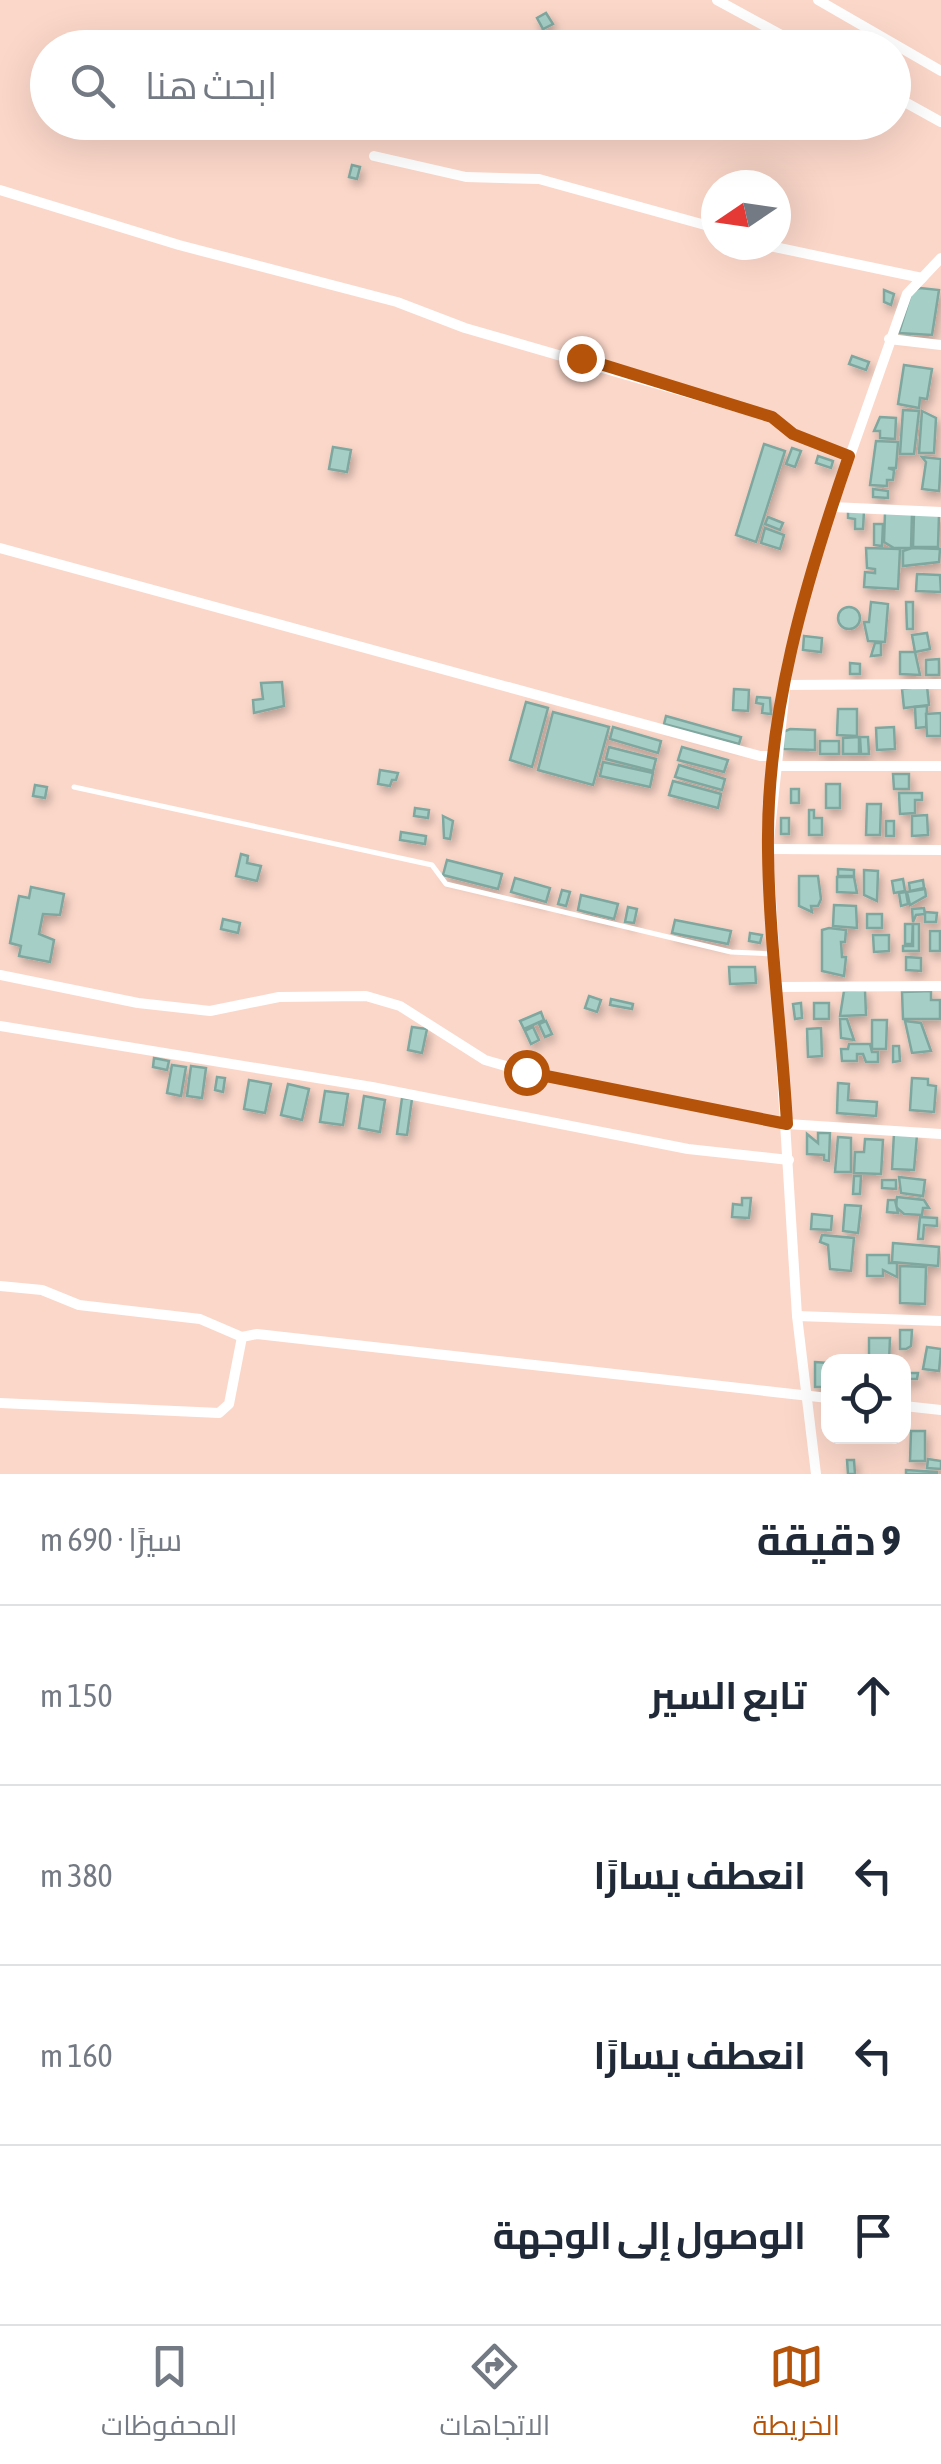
<!DOCTYPE html>
<html lang="ar">
<head>
<meta charset="utf-8">
<style>
	body { margin:0; font-family:"Asap Condensed",Cairo,sans-serif; background:#f2f2f3; color:#1f2937; direction:rtl }
	.controls { position:absolute; right:30px; bottom:30px; display:grid; overflow:hidden; border-radius:20px; box-shadow:0 10px 40px #0002 }
	.controls button { width:90px; height:90px; display:grid; place-items:center; padding:0; border:0; border-bottom:2px solid #e0e1e3; background:#fff; color:#1f2937; font:50px sans-serif }
	.compass { position:absolute; left:701px; top:170px; width:90px; height:90px; border-radius:50%; background:#fff; box-shadow:0 10px 40px #0002; rotate:257deg }
	.stop { position:absolute; width:30px; height:30px; margin:-22px; border:8px solid #b45309; border-radius:50%; background:#fff }
	.stop.end { background:#b45309; border-color:#fff; box-shadow:0 2px 10px #0008 }
	.list { margin:0; padding:0; list-style:none }
	h2 { display:flex; justify-content:space-between; align-items:center; height:130px; margin:0; padding:0 40px; font-size:42px }
	h2 small { font-size:32px; font-weight:400; color:#747a83 }
	.list li { display:grid; grid-template-columns:65px 1fr auto; gap:30px; align-items:center; box-sizing:border-box; height:180px; padding:0 40px; border-top:2px solid #e0e1e3 }
	.list b { display:block; font-size:38px; white-space:nowrap }
	.list em { font-size:32px; font-style:normal; color:#747a83 }
	.icon { flex:none; width:55px; height:55px; fill:none; stroke:currentColor; stroke-width:2; stroke-linecap:round; stroke-linejoin:round }
	.map { position:relative; flex:none; width:941px; height:1474px; overflow:hidden; direction:ltr }
	.search { position:absolute; background:#fff; box-shadow:0 10px 40px #0002; left:30px; right:30px; top:30px; height:110px; display:flex; align-items:center; gap:25px; box-sizing:border-box; padding:0 35px; border-radius:55px; color:#747a83; font-size:38px }
	.sheet { height:850px; background:#fff }
	nav { display:flex; justify-content:space-around; align-items:center; box-sizing:border-box; height:140px; border-top:2px solid #e0e1e3; background:#fff; font-size:28px; color:#747a83 }
	nav a { display:grid; justify-items:center; gap:5px }
	nav .on { color:#b45309 }
	.map>svg:first-child { display:block }
</style>
</head>
<body>
<div class="map">
<svg width="941" height="1474" viewBox="0 0 941 1474">
	<defs>
		<filter id="shadow"><feDropShadow dx="3" dy="5.5" stdDeviation="5" flood-color="#0004"/></filter>
	</defs>
	<rect width="100%" height="100%" fill="#fbd7c9"/>
	<g fill="#a5cec6" stroke="#7fa79f" stroke-width="2.5" filter="url(#shadow)">
		<path d="M546 13 553 24 543 29 537 18Z"/>
		<path d="M543 30 557 47 530 48 527 43Z"/>
		<path d="M352 165 360 167 357 179 349 177Z"/>
		<path d="M920 288 939 290 932 335 899 333 912 291Z"/>
		<path d="M884 290 894 294 891 305 884 302Z"/>
		<path d="M852 356 869 362 866 370 849 364Z"/>
		<path d="M904 365 932 369 927 399 920 398 919 408 898 404Z"/>
		<path d="M903 410 919 411 914 454H900Z"/>
		<path d="M922 411 936 418 934 453H919Z"/>
		<path d="M880 417 896 418 895 439 880 438V431H874Z"/>
		<path d="M876 441 898 442 896 468H888L894 470 893 480H887V486L870 485Z"/>
		<path d="M764 444 785 451 756 542 736 535Z"/>
		<path d="M333 447 351 450 347 472 329 469Z"/>
		<path d="M792 448 801 451 795 467 786 464Z"/>
		<path d="M818 456 833 461 831 468 816 463Z"/>
		<path d="M922 457 941 459 939 491 922 489 926 462Z"/>
		<path d="M873 489 888 491V498L873 497Z"/>
		<path d="M848 510 864 511 863 529H855V519L848 518Z"/>
		<path d="M885 512 912 513 911 548H894L884 542Z"/>
		<path d="M914 513 939 515 938 547H913Z"/>
		<path d="M768 517 783 523 780 530 765 524Z"/>
		<path d="M874 524H883L882 546 874 545Z"/>
		<path d="M765 528 784 535 780 549 761 543Z"/>
		<path d="M866 548 900 549 898 589 864 587 865 572 875 573V569L867 568Z"/>
		<path d="M912 548 940 549 939 562 903 566V551Z"/>
		<path d="M917 574 940 575 941 592 916 591Z"/>
		<path d="M871 602 888 604 885 642 868 641 864 622H869Z"/>
		<path d="M906 602H913V629H907Z"/>
		<circle cx="849" cy="618" r="11"/>
		<path d="M927 633 930 649 915 652 912 635Z"/>
		<path d="M804 636 822 638 821 652 803 650Z"/>
		<path d="M875 643H881V655L871 656Z"/>
		<path d="M900 652H915L920 675 900 674Z"/>
		<path d="M939 659V675H926V660Z"/>
		<path d="M850 663 860 664V674H850Z"/>
		<path d="M282 682 284 706 254 713 253 700 263 699 261 683Z"/>
		<path d="M927 686 929 705 904 708 902 689Z"/>
		<path d="M734 689 749 690 748 711 733 710Z"/>
		<path d="M757 697 770 698 771 714 762 713 763 704 756 703Z"/>
		<path d="M526 702 548 708 532 767 510 760Z"/>
		<path d="M927 706 926 727 916 728 915 707Z"/>
		<path d="M838 709H857V736L837 735Z"/>
		<path d="M553 712 609 727 593 785 538 770Z"/>
		<path d="M941 713V736H927L926 714Z"/>
		<path d="M666 716 741 737 739 744 664 724Z"/>
		<path d="M613 727 661 741 658 753 610 739Z"/>
		<path d="M894 727 895 749 877 750 876 728Z"/>
		<path d="M790 729 815 730V750L783 749V732Z"/>
		<path d="M859 737V754H843V738Z"/>
		<path d="M860 737H868L869 754H861Z"/>
		<rect x="820" y="741" width="19" height="13"/>
		<path d="M609 747 656 759 653 771 606 759Z"/>
		<path d="M682 747 728 760 724 772 678 760Z"/>
		<path d="M603 762 653 773 650 787 600 776Z"/>
		<path d="M679 765 725 779 722 790 675 777Z"/>
		<path d="M380 770 398 773 396 780H392L390 786 378 784Z"/>
		<path d="M893 774H909V789H894Z"/>
		<path d="M673 781 721 794 718 808 669 795Z"/>
		<rect x="826" y="784" width="14" height="24"/>
		<path d="M35 785 47 787 45 798 33 796Z"/>
		<rect x="791" y="789" width="8" height="14"/>
		<path d="M899 793H922V800H915V813L900 814Z"/>
		<path d="M867 804H881L880 835H866Z"/>
		<path d="M415 808 429 810 428 818 414 816Z"/>
		<path d="M809 810H814V818H822V835H809Z"/>
		<path d="M927 815 928 835 912 836V816Z"/>
		<path d="M443 816 453 821 450 839 444 838Z"/>
		<rect x="781" y="818" width="8" height="16"/>
		<rect x="886" y="821" width="8" height="15"/>
		<path d="M401 832 426 836 425 844 400 840Z"/>
		<path d="M241 854 248 856 247 863 261 866 257 881 236 876Z"/>
		<path d="M447 860 502 874 498 889 443 875Z"/>
		<path d="M838 869 854 870V876H838Z"/>
		<path d="M864 870 878 871 877 901 864 895Z"/>
		<path d="M799 876H818L821 899 818 906H811L812 912 799 906Z"/>
		<path d="M837 877H854L857 893 837 892Z"/>
		<path d="M515 878 550 888 546 902 511 892Z"/>
		<path d="M903 879 905 891 894 893 892 881Z"/>
		<path d="M923 880 924 888 910 891 909 883Z"/>
		<path d="M31 887 64 894 60 915 43 914 39 934 54 940 50 962 19 956 21 946 10 943 19 896 29 898Z"/>
		<path d="M925 889 926 896 910 905 907 892Z"/>
		<path d="M562 890 570 892 566 906 558 904Z"/>
		<path d="M906 892 908 904 901 906 899 893Z"/>
		<path d="M581 895 618 904 614 919 578 910Z"/>
		<path d="M834 905 856 906 857 928 833 926Z"/>
		<path d="M628 907 637 909 634 923 625 922Z"/>
		<path d="M924 908 925 914 916 915 913 922 912 909Z"/>
		<path d="M925 912 937 913 936 922H925Z"/>
		<rect x="867" y="914" width="15" height="14"/>
		<path d="M223 919 240 923 238 933 221 929Z"/>
		<path d="M675 920 731 931 728 944 672 933Z"/>
		<path d="M905 924H913L912 944H905Z"/>
		<path d="M913 924H919V951H903V946H913Z"/>
		<path d="M829 928 846 930 845 942H841L842 957H846L844 976 822 971V930Z"/>
		<rect x="930" y="931" width="10" height="20"/>
		<path d="M750 933 762 935 760 943 749 941Z"/>
		<path d="M873 935H889V951L874 952Z"/>
		<path d="M906 957 921 958V971L906 970Z"/>
		<path d="M729 967H755L756 983 730 984Z"/>
		<path d="M865 990 866 1015 840 1016 844 991Z"/>
		<path d="M931 991V1000H940V1019H903L902 992Z"/>
		<path d="M589 996 601 1000 597 1012 585 1008Z"/>
		<path d="M611 999 633 1004 632 1009 610 1005Z"/>
		<path d="M801 1003 802 1018 795 1019 793 1004Z"/>
		<rect x="814" y="1003" width="15" height="16"/>
		<path d="M541 1012 544 1020 524 1029 520 1021Z"/>
		<path d="M840 1019H847L854 1040 841 1038Z"/>
		<path d="M872 1020H887L886 1049H872Z"/>
		<path d="M546 1021 552 1034 545 1037 539 1024Z"/>
		<path d="M905 1021 921 1023 931 1051 912 1053Z"/>
		<path d="M412 1027 427 1029 422 1053 408 1050Z"/>
		<path d="M533 1027 539 1040 531 1044 525 1031Z"/>
		<path d="M821 1028 822 1056 808 1057 807 1029Z"/>
		<path d="M849 1044H870L872 1052H878V1062H866L863 1054H857V1061H842L841 1049H848Z"/>
		<path d="M893 1046H899L900 1061 893 1062Z"/>
		<path d="M154 1058 169 1061 167 1070 153 1067Z"/>
		<path d="M172 1065 186 1067 181 1096 167 1093Z"/>
		<path d="M191 1066 206 1068 202 1098 187 1096Z"/>
		<path d="M217 1077 225 1078 223 1092 215 1090Z"/>
		<path d="M912 1078 928 1079V1085L936 1086 934 1112 910 1110Z"/>
		<path d="M249 1080 271 1084 265 1113 244 1109Z"/>
		<path d="M838 1083 849 1084 848 1100 877 1102 876 1116 837 1113Z"/>
		<path d="M288 1084 309 1089 302 1120 281 1115Z"/>
		<path d="M325 1091 348 1094 343 1125 320 1122Z"/>
		<path d="M364 1096 385 1100 380 1132 359 1128Z"/>
		<path d="M402 1098 412 1099 407 1135 397 1134Z"/>
		<path d="M818 1133H830L829 1161 824 1160V1155L807 1154V1134L818 1143Z"/>
		<path d="M894 1133 917 1135 914 1170 892 1169Z"/>
		<path d="M838 1137 851 1138V1172H835Z"/>
		<path d="M865 1139 883 1140 881 1174 854 1173 855 1152H864Z"/>
		<path d="M854 1176H861L860 1194H853Z"/>
		<path d="M899 1177 925 1180 923 1196 901 1193Z"/>
		<path d="M882 1180H896V1189L882 1188Z"/>
		<path d="M897 1197 924 1200 929 1208H923L922 1215 904 1214 896 1207Z"/>
		<path d="M742 1198H751L749 1218 732 1217 733 1204 742 1205Z"/>
		<path d="M888 1200H895L898 1213 887 1212Z"/>
		<path d="M845 1205 861 1206 858 1233 843 1231Z"/>
		<path d="M812 1214 832 1216 831 1230 811 1229Z"/>
		<path d="M920 1217 937 1218V1226L924 1225 923 1239H918Z"/>
		<path d="M822 1235 854 1238 851 1271 830 1269 828 1245 820 1242Z"/>
		<path d="M893 1243 939 1247 938 1266 892 1262Z"/>
		<path d="M867 1255H889V1263H897V1277L883 1270V1276H867Z"/>
		<path d="M900 1266 926 1267 925 1304 900 1303Z"/>
		<path d="M900 1330H912L911 1346 906 1349H900Z"/>
		<path d="M869 1338H890L889 1362H869Z"/>
		<path d="M927 1347 941 1349 939 1371 923 1369Z"/>
		<path d="M815 1362 828 1363V1387H815Z"/>
		<path d="M904 1373H918L917 1379H906L904 1386Z"/>
		<path d="M911 1431H925V1461H910Z"/>
		<path d="M928 1459 941 1461V1469L927 1468Z"/>
		<path d="M847 1460H854L855 1474H848Z"/>
		<path d="M906 1470 937 1472V1474H906Z"/>
	</g>
	<g fill="none" stroke-linecap="round" stroke-linejoin="round">
		<path stroke="#fff" stroke-width="5" d="M74 787 432 865 446 884 731 952 773 954"/>
		<g stroke="#fff" stroke-width="10">
			<path d="M717 0 805 48"/>
			<path d="M818 0 941 71"/>
			<path d="M894 96 941 122"/>
			<path d="M374 156 466 177 539 179 716 228"/>
			<path d="M0 190 179 245 397 302 465 328 772 417 793 434 849 456"/>
			<path d="M765 245 922 278"/>
			<path d="M889 339 941 345"/>
			<path d="M832 507 941 512"/>
			<path d="M0 548 760 756H775"/>
			<path d="M784 685 941 684"/>
			<path d="M774 766H941"/>
			<path d="M768 849 941 850"/>
			<path d="M0 975 138 1003 210 1011 279 997 366 996 400 1006 485 1060 526 1072 787 1124 941 1134"/>
			<path d="M780 987 941 986"/>
			<path d="M0 1026 372 1087 688 1149 789 1160"/>
			<path d="M0 1286 42 1290 79 1305 200 1319 242 1337"/>
			<path d="M797 1316 941 1321"/>
			<path d="M0 1403 219 1413 229 1404 242 1337 257 1334 828 1398"/>
			<path d="M904 1406 941 1410"/>
			<path d="M816 1474 797 1316 768 849 788 661 819 544 907 294 941 258"/>
		</g>
	</g>
	<g fill="none" stroke-linecap="round" stroke-linejoin="round">
		<path stroke="#b45309" stroke-width="12" d="M526 1072 787 1124C782 1033 769 941 768 850 766 715 805 583 849 456L793 434 772 417 581 358"/>
	</g>
</svg>
<div class="controls">
<button><svg class="icon" aria-label="locate" viewBox="0 0 24 24"><circle cx="12" cy="12" r="6"/><path d="M12 2v4M12 18v4M2 12h4M18 12h4"/></svg></button>
</div>
<svg class="compass" viewBox="-18 -18 36 36"><path d="M0-13l5 13h-10z" fill="#e53935"/><path d="M0 13l5-13h-10z" fill="#747a83"/></svg>
<div class="stop" style="left:526px;top:1072px"></div>
<div class="stop end" style="left:581px;top:358px"></div>
<div class="search"><svg class="icon" aria-label="search" viewBox="0 0 24 24"><circle cx="10" cy="10" r="6"/><path d="M15 15l6 6"/></svg>ابحث هنا</div>
</div>
<section class="sheet">
<h2>9 دقيقة<small>سيرًا · 690 m</small></h2>
<ul class="list">
<li><svg class="icon" aria-label="ahead" viewBox="0 0 24 24"><path d="M12 20V5M6 11l6-6 6 6"/></svg><div><b>تابع السير</b></div><em>150 m</em></li>
<li><svg class="icon" aria-label="left" viewBox="0 0 24 24"><path d="M17 20v-9H6M10 6l-5 5 5 5"/></svg><div><b>انعطف يسارًا</b></div><em>380 m</em></li>
<li><svg class="icon" aria-label="left" viewBox="0 0 24 24"><path d="M17 20v-9H6M10 6l-5 5 5 5"/></svg><div><b>انعطف يسارًا</b></div><em>160 m</em></li>
<li><svg class="icon" aria-label="arrive" viewBox="0 0 24 24"><path d="M6 21V4h12l-3 4 3 4H6"/></svg><div><b>الوصول إلى الوجهة</b></div></li>
</ul>
</section>
<nav>
<a class="on"><svg class="icon" aria-label="map" viewBox="0 0 24 24"><path d="M3 6l6-2 6 2 6-2v14l-6 2-6-2-6 2zM9 4v14M15 6v14"/></svg>الخريطة</a>
<a><svg class="icon" aria-label="directions" viewBox="0 0 24 24"><path d="M12 3l9 9-9 9-9-9zM9 14v-3h6M13 9l2 2-2 2"/></svg>الاتجاهات</a>
<a><svg class="icon" aria-label="saved" viewBox="0 0 24 24"><path d="M7 4h10v16l-5-4-5 4z"/></svg>المحفوظات</a>
</nav>
</body>
</html>
